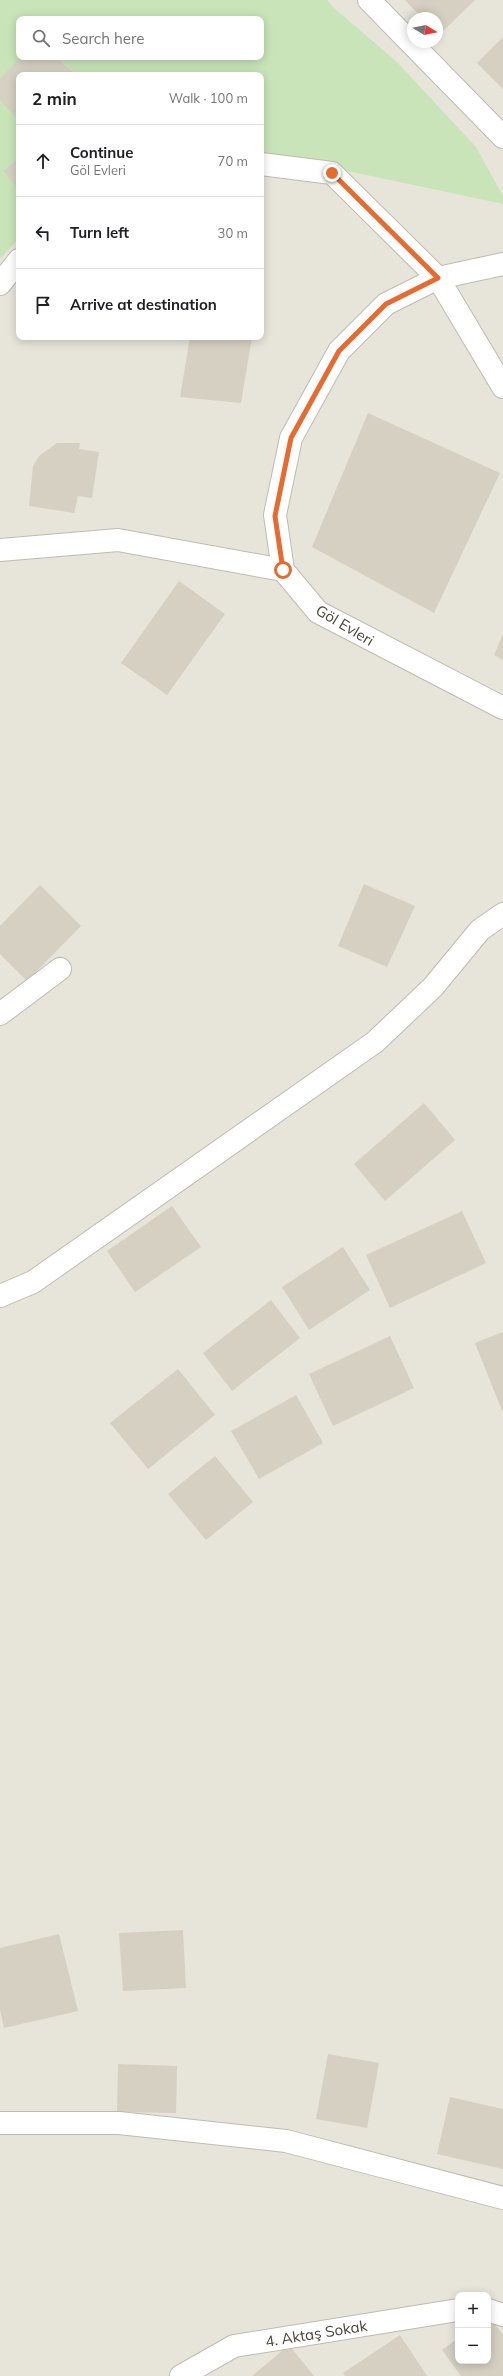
<!DOCTYPE html>
<html lang="en">
<head>
<meta charset="utf-8">
<style>
	body { margin:0; font-family:Mulish,sans-serif; background:#f6f6f6; color:#202124 }
	.controls { position:absolute; right:12px; bottom:12px; display:grid; overflow:hidden; border-radius:8px; box-shadow:0 2px 10px #0003 }
	.controls button { width:36px; height:36px; display:grid; place-items:center; padding:0; border:0; border-bottom:1px solid #e0e0e0; background:#fff; color:#202124; font:20px sans-serif }
	.compass { position:absolute; left:407px; top:12px; width:36px; height:36px; border-radius:50%; background:#fff; box-shadow:0 2px 10px #0003; rotate:100deg }
	.stop { position:absolute; width:12px; height:12px; margin:-9px; border:3px solid #e76a2f; border-radius:50%; background:#fff }
	.stop.end { background:#e76a2f; border-color:#fff; box-shadow:0 1px 4px #0008 }
	.list { margin:0; padding:0; list-style:none }
	h2 { display:flex; justify-content:space-between; align-items:center; height:52px; margin:0; padding:0 16px; font-size:17px }
	h2 small { font-size:13px; font-weight:400; color:#757577 }
	.list li { display:grid; grid-template-columns:26px 1fr auto; gap:12px; align-items:center; box-sizing:border-box; height:72px; padding:0 16px; border-top:1px solid #e0e0e0 }
	.list b { display:block; font-size:15px; white-space:nowrap }
	.list p { margin:0; font-size:13px; white-space:nowrap; color:#757577 }
	.list em { font-size:13px; font-style:normal; color:#757577 }
	.icon { flex:none; width:22px; height:22px; fill:none; stroke:currentColor; stroke-width:2; stroke-linecap:round; stroke-linejoin:round }
	.map { position:relative; flex:none; width:503px; height:2376px; overflow:hidden }
	.search { position:absolute; background:#fff; box-shadow:0 2px 10px #0003; left:16px; top:16px; width:248px; height:44px; display:flex; align-items:center; gap:10px; box-sizing:border-box; padding:0 14px; border-radius:8px; color:#757577; font-size:15px }
	.panel { position:absolute; background:#fff; box-shadow:0 2px 10px #0003; left:16px; top:72px; width:248px; height:268px; border-radius:8px }
	.map>svg:first-child { display:block }
</style>
</head>
<body>
<div class="map">
<svg width="503" height="2376" viewBox="0 0 503 2376">
	<rect width="100%" height="100%" fill="#f4f3eb"/>
	<path fill="#e7e5da" fill-rule="evenodd" d="M0 0H503V2376H0ZM413 18H437V42H413ZM19 19H261V57H19ZM19 75H261V337H19ZM458 2295H488V2361H458Z"/>
	<path fill="#c8e4b8" fill-rule="evenodd" d="M0 0H327L334 8 397 62 476 147 503 196V204L277 156H261V75H19V238L0 259ZM19 19H261V57H19Z"/>
	<g fill="#d5d0c1">
		<path d="M405 0H475L439 35 437 33V18H422Z"/>
		<path d="M503 37V89L477 63Z"/>
		<path d="M21 57H55L76 75H19V121L0 100V79Z"/>
		<path d="M19 158V189L3 171Z"/>
		<path d="M190 337H252L241 403 180 397Z"/>
		<path d="M368 413 500 473 434 613 312 547Z"/>
		<path d="M57 443H80L79 449 99 452 92 498 78 496 74 513 29 506 33 466 39 456Z"/>
		<path d="M179 581 225 614 167 695 121 663Z"/>
		<path d="M503 634V660L494 655Z"/>
		<path d="M364 884 415 906 387 967 338 946Z"/>
		<path d="M40 885 81 926 27 981 0 954V926Z"/>
		<path d="M424 1103 455 1140 385 1201 354 1164Z"/>
		<path d="M172 1206 201 1247 135 1292 107 1251Z"/>
		<path d="M462 1211 486 1263 390 1308 366 1255Z"/>
		<path d="M343 1247 370 1290 309 1330 282 1287Z"/>
		<path d="M271 1300 300 1338 232 1391 203 1353Z"/>
		<path d="M503 1332V1413L475 1343Z"/>
		<path d="M390 1336 414 1388 333 1426 309 1374Z"/>
		<path d="M178 1369 215 1415 148 1469 110 1423Z"/>
		<path d="M296 1395 323 1443 259 1479 231 1431Z"/>
		<path d="M215 1456 253 1502 206 1540 168 1494Z"/>
		<path d="M183 1930 186 1988 123 1991 119 1933Z"/>
		<path d="M59 1934 78 2011 4 2028 0 2010V1948Z"/>
		<path d="M328 2054 379 2063 367 2128 316 2119Z"/>
		<path d="M118 2064 177 2066 176 2113 117 2112Z"/>
		<path d="M450 2097 503 2109V2169L437 2154Z"/>
		<path d="M489 2315 503 2335V2376H461L442 2350 458 2338V2361H488Z"/>
		<path d="M400 2335 427 2376H345L343 2373Z"/>
		<path d="M289 2345 314 2376H252Z"/>
	</g>
	<g fill="none" stroke-linecap="round" stroke-linejoin="round">
		<g stroke="#bfbcae" stroke-width="24">
			<g id="minor">
				<path d="M369 0 503 137"/>
				<path d="M261 164 332 173 438 278 503 264"/>
				<path d="M0 284 19 260"/>
				<path d="M503 387 438 278 386 304 339 351 291 438 275 515 283 570 318 612 503 708"/>
				<path d="M0 550 118 540 283 570"/>
				<path d="M0 1014 60 969"/>
				<path d="M0 1296 33 1282 375 1042 433 987 480 930 503 914"/>
				<path d="M0 2123H119L286 2141 503 2198"/>
				<path d="M488 2310 503 2315"/>
				<path id="s1" d="M181 2376 234 2346 458 2310"/>
			</g>
		</g>
		<use href="#minor" stroke="#fff" stroke-width="22"/>
	</g>
	<g fill="none" stroke-linecap="round" stroke-linejoin="round">
		<path stroke="#e76a2f" stroke-width="5" d="M283 570 275 516 291 438 339 351 386 304 438 278 332 173"/>
	</g>
	<g text-anchor="middle" dominant-baseline="central" stroke-width="3" stroke-linejoin="round" paint-order="stroke">
		<g font-size="15" fill="#484539" stroke="#fff">
			<text transform="translate(345 625) rotate(31)">Göl Evleri</text>
			<text stroke="none"><textPath href="#s1" startOffset="144">4. Aktaş Sokak</textPath></text>
		</g>
	</g>
</svg>
<div class="controls">
<button>+</button>
<button>−</button>
</div>
<svg class="compass" viewBox="-18 -18 36 36"><path d="M0-13l5 13h-10z" fill="#e53935"/><path d="M0 13l5-13h-10z" fill="#757577"/></svg>
<div class="stop" style="left:283px;top:570px"></div>
<div class="stop end" style="left:332px;top:173px"></div>
<div class="search"><svg class="icon" aria-label="search" viewBox="0 0 24 24"><circle cx="10" cy="10" r="6"/><path d="M15 15l6 6"/></svg>Search here</div>
<section class="panel">
<h2>2 min<small>Walk · 100 m</small></h2>
<ul class="list">
<li><svg class="icon" aria-label="ahead" viewBox="0 0 24 24"><path d="M12 20V5M6 11l6-6 6 6"/></svg><div><b>Continue</b><p>Göl Evleri</p></div><em>70 m</em></li>
<li><svg class="icon" aria-label="left" viewBox="0 0 24 24"><path d="M17 20v-9H6M10 6l-5 5 5 5"/></svg><div><b>Turn left</b></div><em>30 m</em></li>
<li><svg class="icon" aria-label="arrive" viewBox="0 0 24 24"><path d="M6 21V4h12l-3 4 3 4H6"/></svg><div><b>Arrive at destination</b></div></li>
</ul>
</section>
</div>
</body>
</html>
